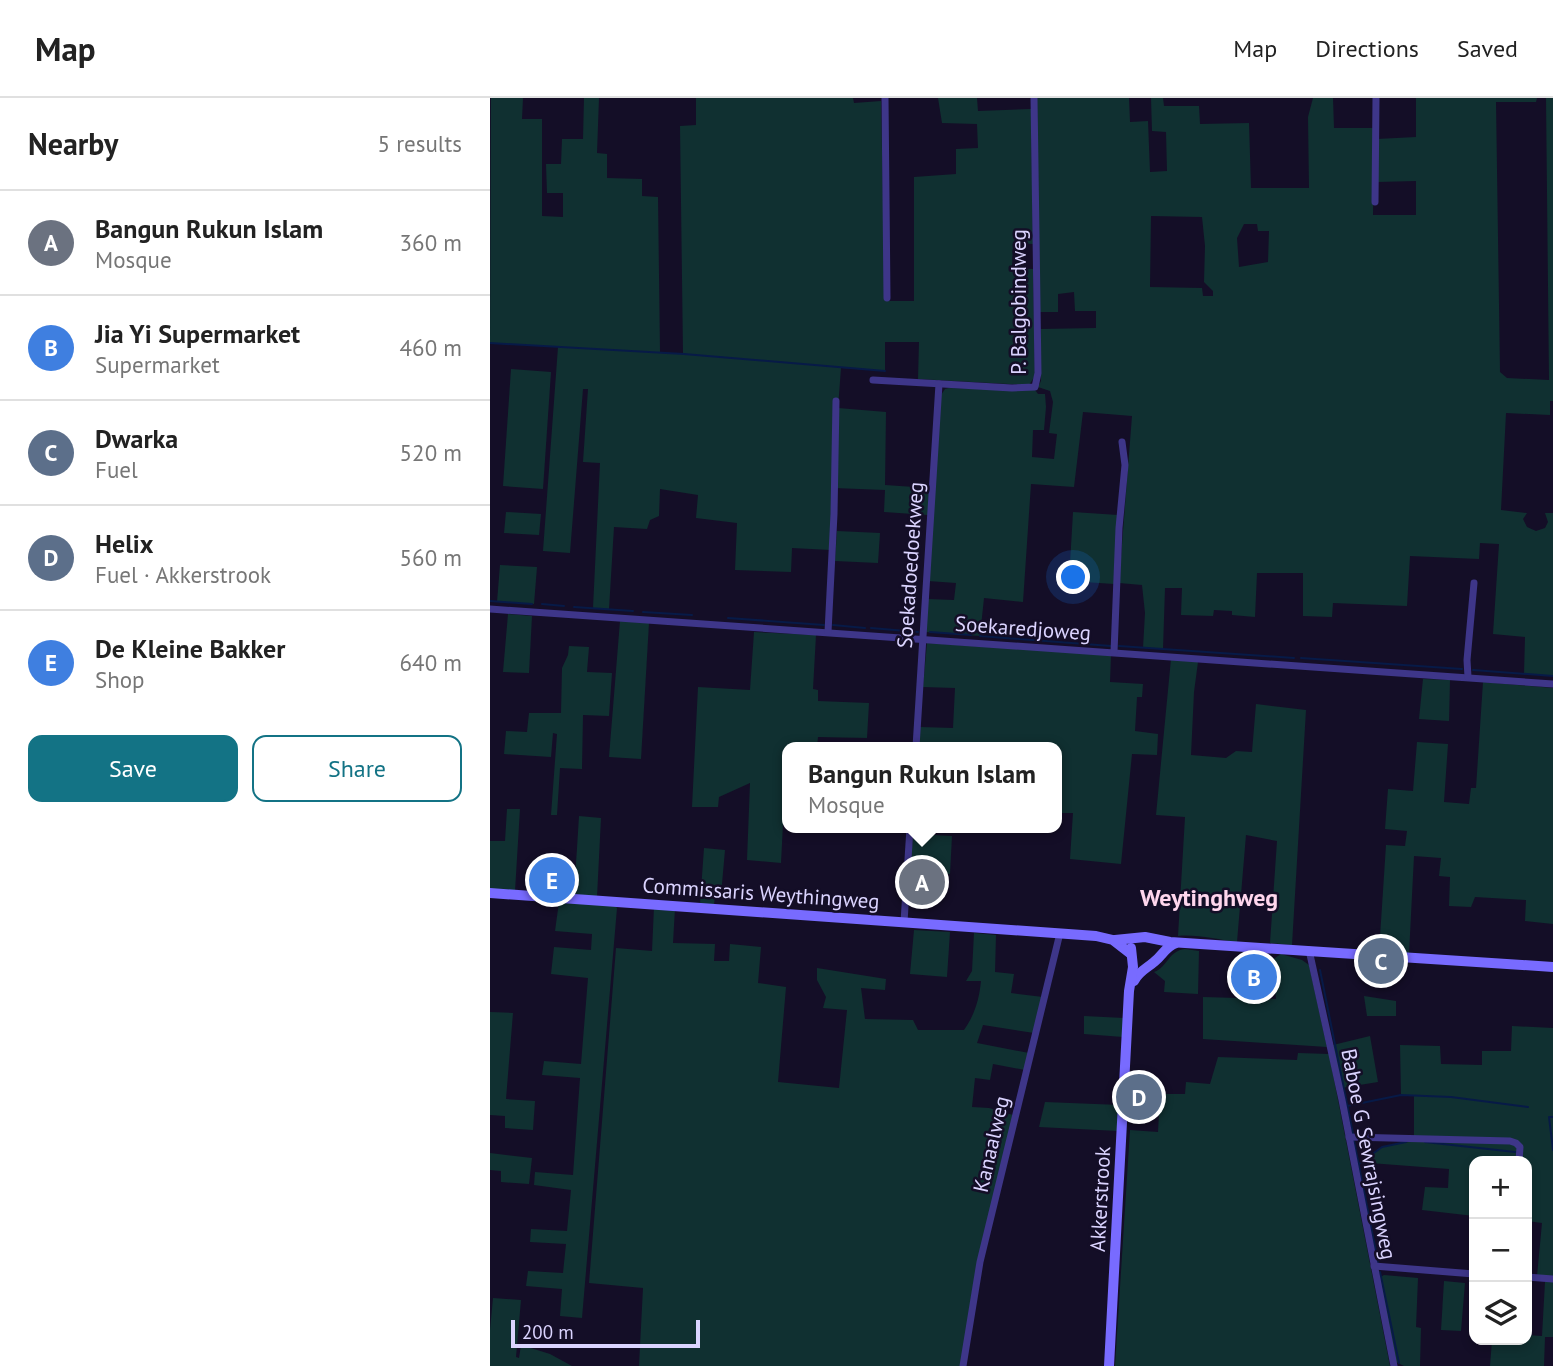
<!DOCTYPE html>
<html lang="en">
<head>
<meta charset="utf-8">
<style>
	body { margin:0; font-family:"PT Sans",sans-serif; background:#f2f2f2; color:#222 }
	.controls { position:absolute; right:21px; bottom:21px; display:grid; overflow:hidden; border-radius:14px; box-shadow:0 4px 10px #0003 }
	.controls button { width:63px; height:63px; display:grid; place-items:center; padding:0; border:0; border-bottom:2px solid #e0e0e0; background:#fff; color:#222; font:35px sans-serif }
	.scale { position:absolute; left:21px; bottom:18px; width:189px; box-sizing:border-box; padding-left:7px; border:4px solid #dbd4ff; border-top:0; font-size:19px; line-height:24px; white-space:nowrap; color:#dbd4ff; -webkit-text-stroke:5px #140e27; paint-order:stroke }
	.you { position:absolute; left:584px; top:480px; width:24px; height:24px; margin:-18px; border:5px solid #fff; border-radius:50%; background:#1a73e8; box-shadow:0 0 0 10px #1a73e833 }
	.badge { display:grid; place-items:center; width:46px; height:46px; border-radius:50%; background:#137385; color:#fff; font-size:23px; font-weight:700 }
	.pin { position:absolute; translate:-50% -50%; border:4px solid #fff; box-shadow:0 2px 7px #0006 }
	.popup { position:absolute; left:292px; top:644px; width:280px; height:91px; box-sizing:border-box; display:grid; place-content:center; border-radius:14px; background:#fff; filter:drop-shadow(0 2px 5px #0005); font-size:23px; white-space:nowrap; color:#767676 }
	.popup b { font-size:26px; color:#222 }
	.popup::after { content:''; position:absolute; left:50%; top:100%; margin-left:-14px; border:14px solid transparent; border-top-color:#fff }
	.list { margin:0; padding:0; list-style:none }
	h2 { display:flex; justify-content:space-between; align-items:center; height:91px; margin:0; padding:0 28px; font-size:30px }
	h2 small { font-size:23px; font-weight:400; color:#767676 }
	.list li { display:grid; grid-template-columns:46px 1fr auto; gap:21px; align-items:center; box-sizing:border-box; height:105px; padding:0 28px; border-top:2px solid #e0e0e0 }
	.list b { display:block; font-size:26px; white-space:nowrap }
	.list p { margin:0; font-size:23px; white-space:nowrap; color:#767676 }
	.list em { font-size:23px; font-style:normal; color:#767676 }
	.actions { display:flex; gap:14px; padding:21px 28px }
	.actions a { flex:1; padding:16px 0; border:2px solid #137385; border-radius:14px; text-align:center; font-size:24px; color:#137385 }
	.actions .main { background:#137385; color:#fff }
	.icon { flex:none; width:38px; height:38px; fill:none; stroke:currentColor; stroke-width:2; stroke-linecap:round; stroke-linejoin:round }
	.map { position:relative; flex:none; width:1063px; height:1268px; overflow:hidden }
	header { display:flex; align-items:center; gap:42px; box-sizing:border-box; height:98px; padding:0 35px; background:#fff; border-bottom:2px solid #e0e0e0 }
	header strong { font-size:33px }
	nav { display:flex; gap:38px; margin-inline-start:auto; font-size:24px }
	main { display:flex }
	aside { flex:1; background:#fff }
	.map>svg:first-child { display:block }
</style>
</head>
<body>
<header>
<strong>Map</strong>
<nav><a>Map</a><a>Directions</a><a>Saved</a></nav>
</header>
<main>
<aside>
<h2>Nearby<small>5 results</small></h2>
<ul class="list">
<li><span class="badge" style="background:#6b7280">A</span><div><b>Bangun Rukun Islam</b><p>Mosque</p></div><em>360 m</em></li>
<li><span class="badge" style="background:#3f7fe0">B</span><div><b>Jia Yi Supermarket</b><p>Supermarket</p></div><em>460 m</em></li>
<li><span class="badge" style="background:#5c6f8a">C</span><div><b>Dwarka</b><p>Fuel</p></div><em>520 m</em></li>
<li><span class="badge" style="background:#5c6f8a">D</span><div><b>Helix</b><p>Fuel · Akkerstrook</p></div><em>560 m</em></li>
<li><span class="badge" style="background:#3f7fe0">E</span><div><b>De Kleine Bakker</b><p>Shop</p></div><em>640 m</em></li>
</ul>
<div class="actions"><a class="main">Save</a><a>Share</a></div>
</aside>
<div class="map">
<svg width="1063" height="1268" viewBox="0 0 1063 1268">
	<rect width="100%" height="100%" fill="#140e27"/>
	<g fill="#103031" fill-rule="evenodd">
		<path d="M1 0H33L32 21H52V118L73 119V95H57L56 66H71L72 41H93L94 0H109L107 55 117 56V80L152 81V98L168 99 170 254 193 256 190 28 206 27V0H363L364 5 391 3 395 203H424V79L466 76V51L488 50 487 26 452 25 448 0H487L488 13 541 11 543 146 523 145 522 170 543 171 545 278 539 287 428 281 429 244H395V273L351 270 348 310 396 314 395 387 439 390 438 417 394 414 395 392 344 390 341 452 302 450 301 474 245 472 247 425 206 420 208 397 170 391 169 418 160 422 157 431 124 429 119 511 103 510 110 365 93 364 98 291H93L80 455 53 453 68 249 0 245Z"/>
		<path d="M547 0H639L640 24 658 23 660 74 677 73 676 34 662 33 661 0H673L674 8H709L710 26 759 25 761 90H819L818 19 823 0H843L844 30H884L883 117H926V83L887 84V41L926 39V0H1047L1046 4H1006L1010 274 1017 280 1059 282 1056 0H1063V303H1060V317L1016 315 1011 412 1037 415 1033 421 1037 429 1046 433 1055 430 1058 424 1055 415H1063V578L1034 576 1035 539 1003 536 1009 446 990 445 989 461 920 458 917 508 843 505 842 519 813 518V475H767L765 519 742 517V513L724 512 723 518 691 517 692 490H675L673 551 653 550 655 515 652 487 629 485 642 318 593 314 584 389 541 386 533 504 494 500 490 538 435 534 437 501 464 502 466 485 438 483 451 297 455 291 459 290 545 292 548 296H555L556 309 554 332H543L542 359 564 361 567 336 559 335 563 304 560 293 548 289 551 283V231L606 230V213H585L584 194 568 196V214H550ZM661 118 712 119 715 148 714 184 723 193V198H713L712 190 660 189ZM754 126H767L768 133H779L778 164 749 169 747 140Z"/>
		<path d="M21 271 61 274 53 391 13 388Z"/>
		<path d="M16 414 51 416 49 437 14 435Z"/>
		<path d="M583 414 628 417 624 486 579 483Z"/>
		<path d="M347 433 390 435 388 465 345 463Z"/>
		<path d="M10 467 47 469 44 506 7 504Z"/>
		<path d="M18 516 42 518 39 575 13 574Z"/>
		<path d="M130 523 159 525 151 661 119 659Z"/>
		<path d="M264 534 326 537 323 591 328 592V603L379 605 377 640 328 639 327 649H297L291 765 257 762 260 685 229 699 228 709H202L208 589 260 592Z"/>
		<path d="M437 545 621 557 620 584 653 586 652 599H647L645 633 668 636 667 657 642 656 631 766 580 761 583 715H567V649H428L430 629 463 630 465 590 433 589Z"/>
		<path d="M79 548 99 549 97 574 122 575 119 618 93 617 92 671 70 670 67 717H61L67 636 63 635 61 659 14 656 16 633 37 634 39 615H71L72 570 78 557Z"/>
		<path d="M681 561 708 564 704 594 701 657 736 660 746 653 762 654 766 606 816 612 802 847 780 845 787 743 756 737 747 844C729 842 706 836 688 838L695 719 666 717Z"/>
		<path d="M933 581 960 582 959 623 929 621Z"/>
		<path d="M993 584 1063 590V826L1035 823 1036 802 985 799 981 809 959 808 960 779 949 778 951 760 924 758 919 856 889 854 896 747 915 748 917 733 895 731 898 691 923 693 927 644 958 646 954 704 979 706 981 690H986Z"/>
		<path d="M17 711H30L25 793 0 791V743H15Z"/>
		<path d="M89 718 111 720 107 799 84 797Z"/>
		<path d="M423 736 462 738 460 776 420 774Z"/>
		<path d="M214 750 235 752 231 797H225L224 807 210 806Z"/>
		<path d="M69 804 125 807 127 810 92 1220 70 1218 72 1191 36 1188 38 1173 73 1175 76 1146 40 1144 41 1131 77 1133 81 1092 44 1087 45 1074 83 1077 90 980 52 977 54 963 91 966 98 880 61 876 64 849 101 852 102 836 65 833Z"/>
		<path d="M164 809 185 810 183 845 225 846 224 863H239L240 846 271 849 268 885 296 889 288 984 349 990 357 912 333 910 336 899 327 882V870L396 881 395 892 371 890 375 921 423 922 428 932H474C485 916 489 902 491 883H476L482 873 484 835 506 837 505 874 524 876 521 895 553 899 544 935 493 927 487 945 539 955 535 972 503 966 500 982 485 980 482 1009 499 1010 523 1017 471 1268H149L153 1190 99 1185 126 850 162 853Z"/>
		<path d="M424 832 460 834 457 879 420 876Z"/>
		<path d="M695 851 709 853 708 896 674 894 675 883 664 874C678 869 678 853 695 851Z"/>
		<path d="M791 856 812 862 819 867 837 949 713 941V899L786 901 782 862Z"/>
		<path d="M874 898 906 903V918H877Z"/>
		<path d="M0 914 23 915 16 1001 45 1003 43 1032 15 1030V1018L0 1017Z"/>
		<path d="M594 918 634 920 633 939 594 936Z"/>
		<path d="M1022 928 1063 930V1179L1047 1178 1052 1125 1037 1123V1063H984V1118L932 1112 935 1089 958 1090 959 1071 880 1065 869 1066 892 1049 924 1043V998L911 997 910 947 950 948 951 966 992 967V953H1021Z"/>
		<path d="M880 938 888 984 851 990 843 947Z"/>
		<path d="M808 955 839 956 900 1268H625L640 1032 668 1034 670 996H695L696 984 720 986 728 959 807 962Z"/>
		<path d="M555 1004 630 1007 628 1033 549 1029Z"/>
		<path d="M0 1055 42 1060 39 1086 11 1084V1073L0 1072Z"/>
		<path d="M894 1177 928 1180 926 1229 931 1230 930 1268H914L906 1264 889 1180Z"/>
		<path d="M954 1183 975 1185 971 1233 951 1232Z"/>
		<path d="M1055 1184H1063V1239H1055L1054 1268H1000L1002 1242H1037V1237L1052 1238Z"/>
		<path d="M3 1200 31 1202 26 1259 29 1260 31 1247 60 1256 82 1268H0V1232Z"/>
	</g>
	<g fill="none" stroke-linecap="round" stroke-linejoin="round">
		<g stroke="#071a47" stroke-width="2">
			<path d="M0 245 194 256 395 273"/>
			<path d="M0 503 42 506"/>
			<path d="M52 506 74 508"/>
			<path d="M84 509 143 513"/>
			<path d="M153 514 202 517"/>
			<path d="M238 520 334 527"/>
			<path d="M343 527 375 530"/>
			<path d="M381 530 428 534"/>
			<path d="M440 534 481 537"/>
			<path d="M490 538 621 548"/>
			<path d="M629 548 804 560"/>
			<path d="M811 560 972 571"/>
			<path d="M983 572 1063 578"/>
			<path d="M830 872 863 1036"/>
			<path d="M857 1008 911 997 961 999 1038 1009"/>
			<path d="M1063 1019H1059L1063 1052"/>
			<path d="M864 1043 888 1164"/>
			<path d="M935 1044 1025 1054"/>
			<path d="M869 1066 892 1049 916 1044"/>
			<path d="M890 1174 909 1265"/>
		</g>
		<g stroke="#3e3689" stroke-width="7">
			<path d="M395 0 397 200"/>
			<path d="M885 104 886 0"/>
			<path d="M383 282 522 290 545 289 548 275 544 0"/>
			<path d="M0 511 1063 586"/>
			<path d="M338 534 344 416 346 303"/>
			<path d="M624 554 629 430 635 367 632 344"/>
			<path d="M978 579 977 562 984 485"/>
			<path d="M426 649 449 286"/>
			<path d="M414 824 420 730"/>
			<path d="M819 852 852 1002 904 1268"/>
			<path d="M859 1039 1020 1043 1026 1045 1030 1049 1029 1063"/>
			<path d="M884 1168 984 1176"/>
			<path d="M1037 1179 1063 1181"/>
			<path d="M473 1268 490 1164 570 835"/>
		</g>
		<g stroke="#786bff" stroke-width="10">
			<path d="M0 795 606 838 623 842 641 856"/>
			<path d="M625 842 655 839 680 844 1063 869"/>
			<path d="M644 883C649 873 656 871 664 864 673 857 675 849 686 845"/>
			<path d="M619 1268 639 893 643 869 641 850"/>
		</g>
	</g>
	<g text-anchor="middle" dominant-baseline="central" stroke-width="5" stroke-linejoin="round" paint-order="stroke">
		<g font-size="21" fill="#dbd4ff" stroke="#140e27">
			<text transform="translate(528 204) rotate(-90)">P. Balgobindweg</text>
			<text transform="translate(420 467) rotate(-86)">Soekadoedoekweg</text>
			<text transform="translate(533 530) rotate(4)">Soekaredjoweg</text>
			<text transform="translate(271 795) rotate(4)">Commissaris Weythingweg</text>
			<text transform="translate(501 1046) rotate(-77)">Kanaalweg</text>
			<text transform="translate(879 1056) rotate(79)">Baboe G Sewrajsingweg</text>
			<text transform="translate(610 1101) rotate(-87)">Akkerstrook</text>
		</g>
		<g font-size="24" font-weight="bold" fill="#ffd6ed" stroke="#140e27">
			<text x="719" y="799">Weytinghweg</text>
		</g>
	</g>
</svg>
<div class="controls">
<button>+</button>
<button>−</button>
<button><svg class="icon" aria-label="layers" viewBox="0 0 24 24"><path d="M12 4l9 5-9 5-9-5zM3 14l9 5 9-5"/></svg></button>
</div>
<div class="scale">200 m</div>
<div class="you"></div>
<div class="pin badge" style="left:432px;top:784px;background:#6b7280">A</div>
<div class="popup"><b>Bangun Rukun Islam</b>Mosque</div>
<div class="pin badge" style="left:764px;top:879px;background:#3f7fe0">B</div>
<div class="pin badge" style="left:891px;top:863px;background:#5c6f8a">C</div>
<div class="pin badge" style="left:649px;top:999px;background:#5c6f8a">D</div>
<div class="pin badge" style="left:62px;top:782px;background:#3f7fe0">E</div>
</div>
</main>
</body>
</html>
